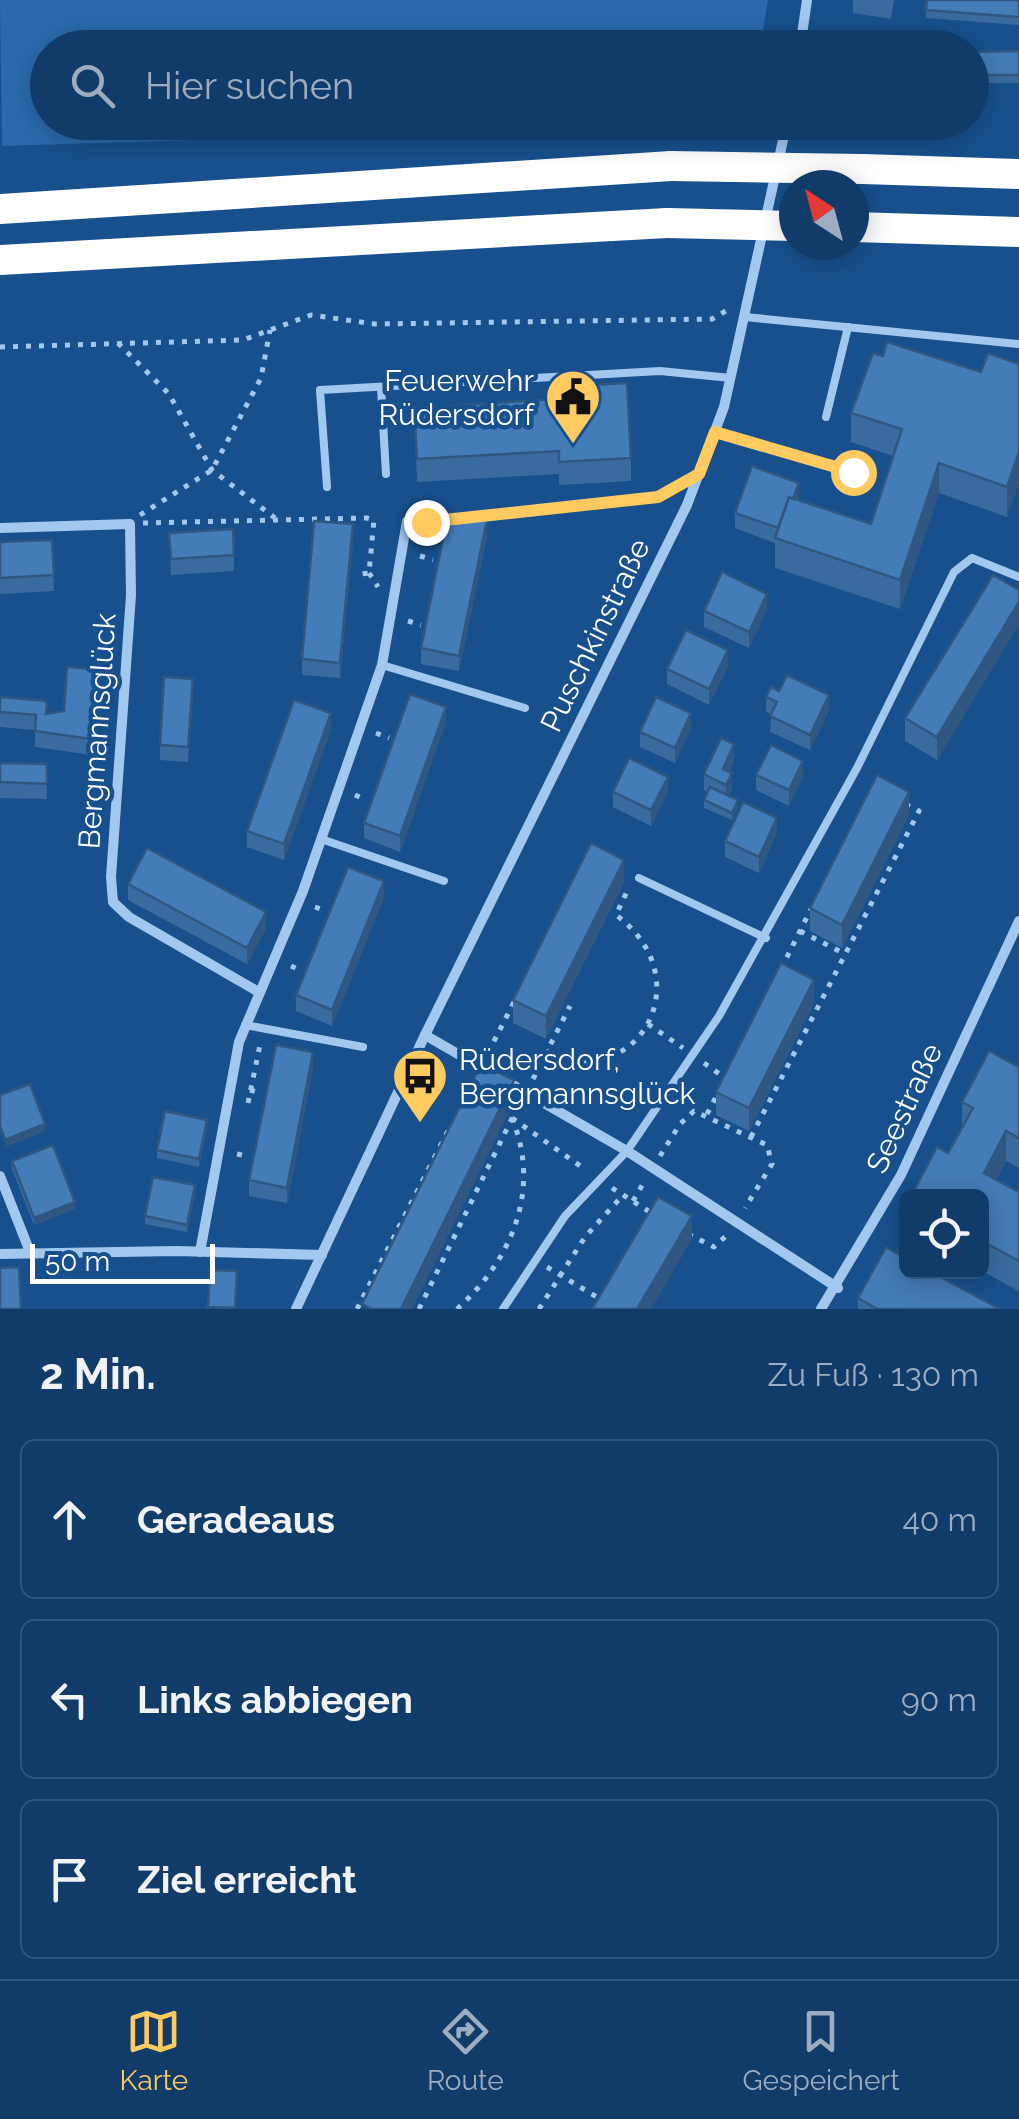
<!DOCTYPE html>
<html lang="de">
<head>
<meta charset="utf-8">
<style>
	body { margin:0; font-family:Raleway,sans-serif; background:#1a4370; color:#f1f3f6 }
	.controls { position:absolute; right:30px; bottom:30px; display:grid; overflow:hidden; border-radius:15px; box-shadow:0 5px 25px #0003 }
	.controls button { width:90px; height:90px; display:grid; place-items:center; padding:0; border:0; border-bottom:2px solid #30567e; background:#113c6a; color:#f1f3f6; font:50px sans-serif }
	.compass { position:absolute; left:779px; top:170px; width:90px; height:90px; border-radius:50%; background:#113c6a; box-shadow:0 5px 25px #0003; rotate:324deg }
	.scale { position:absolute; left:30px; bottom:25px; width:185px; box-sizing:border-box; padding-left:10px; border:5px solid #fff; border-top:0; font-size:28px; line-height:35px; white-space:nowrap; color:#fff; -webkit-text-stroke:8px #17508d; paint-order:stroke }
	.stop { position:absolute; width:30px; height:30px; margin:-22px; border:8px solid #ffcb61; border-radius:50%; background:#fff }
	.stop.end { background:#ffcb61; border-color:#fff; box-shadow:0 2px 10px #0008 }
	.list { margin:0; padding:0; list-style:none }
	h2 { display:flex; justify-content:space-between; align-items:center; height:130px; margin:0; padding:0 40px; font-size:42px }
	h2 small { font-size:32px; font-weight:400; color:#9cadc1 }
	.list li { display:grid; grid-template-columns:65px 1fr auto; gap:30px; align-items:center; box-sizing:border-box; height:160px; margin:0 20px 20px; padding:0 20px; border:2px solid #30567e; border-radius:15px }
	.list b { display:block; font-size:38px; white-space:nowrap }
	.list em { font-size:32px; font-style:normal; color:#9cadc1 }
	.icon { flex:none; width:55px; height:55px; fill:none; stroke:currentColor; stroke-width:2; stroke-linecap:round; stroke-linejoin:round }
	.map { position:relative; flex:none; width:1019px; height:1309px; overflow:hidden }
	.search { position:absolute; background:#113c6a; box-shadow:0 5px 25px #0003; left:30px; right:30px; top:30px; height:110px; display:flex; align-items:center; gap:25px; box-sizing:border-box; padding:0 35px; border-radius:55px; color:#9cadc1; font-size:38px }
	.sheet { height:670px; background:#113c6a }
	nav { display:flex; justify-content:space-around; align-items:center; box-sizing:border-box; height:140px; border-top:2px solid #30567e; background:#113c6a; font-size:28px; color:#9cadc1 }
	nav a { display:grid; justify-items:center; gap:5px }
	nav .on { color:#ffcb61 }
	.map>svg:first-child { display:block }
</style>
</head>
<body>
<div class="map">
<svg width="1019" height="1309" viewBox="0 0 1019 1309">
	<rect width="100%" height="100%" fill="#17508d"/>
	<path fill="#2a6aac" d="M0 0H768L760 47 48 48V122L723 123 2 146Z"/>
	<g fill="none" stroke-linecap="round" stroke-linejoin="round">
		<g stroke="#a3c8ef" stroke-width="5" stroke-dasharray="5 8" stroke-linecap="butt">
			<path d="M118 343 169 394 212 470 275 518"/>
			<path d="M0 347 243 340 311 315 375 324 712 319 729 309"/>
			<path d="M140 515 212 470 261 378 270 330"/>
			<path d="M472 518 658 497 677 486"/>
			<path d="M143 523 367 518 374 520 369 573 359 574"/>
			<path d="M426 526 427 522 451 520"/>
			<path d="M420 556 433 560"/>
			<path d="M369 573 378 587"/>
			<path d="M408 621 421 625"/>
			<path d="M376 733 389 738"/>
			<path d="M355 795 366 800"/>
			<path d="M315 907 326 911"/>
			<path d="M800 931 845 954"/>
			<path d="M291 966 302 971"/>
			<path d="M781 969 812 907"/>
			<path d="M648 1024 683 1048"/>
			<path d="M546 1051C635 1096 704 980 616 915L629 887"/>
			<path d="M488 1053 515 1000"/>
			<path d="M704 1063 725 1078"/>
			<path d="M533 1079 570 1006"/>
			<path d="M250 1090 261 1093"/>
			<path d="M248 1103 261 1040"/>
			<path d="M707 1114 717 1095"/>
			<path d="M512 1118 586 1170"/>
			<path d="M751 1137 919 811 907 805"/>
			<path d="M237 1154 247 1156"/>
			<path d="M660 1156 680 1124 694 1111 767 1145 772 1164 745 1208"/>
			<path d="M612 1188 650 1212 648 1215"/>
			<path d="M633 1201 644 1182"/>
			<path d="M688 1234 714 1247 728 1234"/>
			<path d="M547 1267 600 1299"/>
			<path d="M357 1309 451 1125"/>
			<path d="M419 1309 518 1106"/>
			<path d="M457 1309C511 1261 541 1191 513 1121"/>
			<path d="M539 1309 585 1237 623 1195"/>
		</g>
		<g stroke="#a3c8ef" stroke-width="8">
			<path d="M745 317 1019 344"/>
			<path d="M381 387 386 474"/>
			<path d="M826 417 848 327"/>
			<path d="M715 432 853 472"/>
			<path d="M327 487 320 390 660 371 731 378"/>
			<path d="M382 665 525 708"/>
			<path d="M321 839 444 881"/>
			<path d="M639 878 766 938"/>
			<path d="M245 1025 363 1047"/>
			<path d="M503 1309 565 1216 627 1151 719 1016 857 768 954 572 972 558 1019 577"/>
		</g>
		<g stroke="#a3c8ef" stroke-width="10">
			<path d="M800 48 807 0"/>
			<path d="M0 528 130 524 131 595 111 877 113 902 129 917 257 991"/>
			<path d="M425 1035 489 1072"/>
			<path d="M504 1080 627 1151 838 1288"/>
			<path d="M0 1176 30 1252"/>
			<path d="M200 1252 239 1042 303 891 382 665 407 521"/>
			<path d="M0 1254 177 1251 322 1255"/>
			<path d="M296 1309 425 1035 687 505 724 407 787 122"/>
			<path d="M821 1309 901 1175 1019 921"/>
		</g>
		<g stroke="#fff" stroke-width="30">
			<path d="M863 169 1019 174"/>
			<path d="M0 209 671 166"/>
			<path d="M854 227 1019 232"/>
			<path d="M0 260 667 223"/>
		</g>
		<g stroke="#fff" stroke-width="30">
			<path d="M671 166 863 169"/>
			<path d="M667 223 794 226"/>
		</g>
	</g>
	<g fill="#3a6b9e">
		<path d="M853 0H894L891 19 853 13Z"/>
		<path d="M927 0H1019V25L926 18Z"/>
		<path d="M1019 51V83H972V52Z"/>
		<path d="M883 356 981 372 1019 364V482L1007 517 939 493 900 609 775 568V543L735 528V513L799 498 798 500 871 524 893 456 851 442V413Z"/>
		<path d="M414 408 631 458V481L559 485V474L417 482Z"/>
		<path d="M169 533 234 555V571L171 575Z"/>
		<path d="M487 536 459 671 421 664V648Z"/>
		<path d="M52 540 54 591 0 594V542Z"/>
		<path d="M353 540 340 678 302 675V659Z"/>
		<path d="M1019 590 937 760 905 741V718Z"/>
		<path d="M767 609 749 648 704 627V611Z"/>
		<path d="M728 666 709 705 667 684V669Z"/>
		<path d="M96 684 91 755 35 747V730L0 727V697L47 714 64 711Z"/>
		<path d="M193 695 188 762 160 760V745Z"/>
		<path d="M766 697 829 710 810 750 770 732 771 714 766 712Z"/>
		<path d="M446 722 400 852 364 838V823Z"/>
		<path d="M331 729 284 860 247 847V831Z"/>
		<path d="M691 729 675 763 640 747V732Z"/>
		<path d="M734 760 729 772 732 789 729 795 738 807 732 820 704 808V800L708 792 704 790V774Z"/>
		<path d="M0 763 47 764V799L0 798Z"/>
		<path d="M756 775 803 776 789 806 756 790Z"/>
		<path d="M613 792H668L651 826 613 807Z"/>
		<path d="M909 815 842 948 810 931V908Z"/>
		<path d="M777 833 759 873 725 857V841Z"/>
		<path d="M624 882 546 1039 513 1023V1000Z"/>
		<path d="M128 884 266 928 247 964 128 900Z"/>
		<path d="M384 897 332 1026 296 1011V995Z"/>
		<path d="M814 1003 749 1131 716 1115V1092Z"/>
		<path d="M1019 1067V1168L1006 1161 996 1180 1019 1192V1291L982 1271V1196L948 1153 962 1129V1102Z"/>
		<path d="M313 1068 287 1203 249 1196V1180Z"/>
		<path d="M207 1127 199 1167 157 1158V1150Z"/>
		<path d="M12 1161 75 1209 34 1225 12 1169Z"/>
		<path d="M195 1193 187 1232 145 1224V1216Z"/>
		<path d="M898 1254 943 1278 1000 1309H858V1298Z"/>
	</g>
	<g fill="#305781">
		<path d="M1019 452V482L1007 517V487Z"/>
		<path d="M939 463V493L900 609V580Z"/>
		<path d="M799 483V498L783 541 782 530Z"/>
		<path d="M487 520V536L459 671V656Z"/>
		<path d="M353 524V540L340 678V663Z"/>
		<path d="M767 594V609L749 648V632Z"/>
		<path d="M1019 602V624L937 760V737Z"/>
		<path d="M728 650V666L709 705V689Z"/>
		<path d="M829 695V710L810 750V735Z"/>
		<path d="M446 707V722L400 852V836Z"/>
		<path d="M331 713V729L284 860V844Z"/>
		<path d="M691 713V729L675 763V748Z"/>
		<path d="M734 744V760L723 784V769Z"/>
		<path d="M803 761V776L789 806V790Z"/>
		<path d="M732 773V789L726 800V785Z"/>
		<path d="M668 777V792L651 826V810Z"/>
		<path d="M909 792V815L842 948V925Z"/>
		<path d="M738 800V807L732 820V813Z"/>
		<path d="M777 818V833L759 873V857Z"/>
		<path d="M624 860V882L546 1039V1016Z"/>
		<path d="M384 881V897L332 1026V1010Z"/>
		<path d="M266 912V928L247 964V948Z"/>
		<path d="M814 980V1003L749 1131V1108Z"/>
		<path d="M313 1052V1068L287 1203V1188Z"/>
		<path d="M514 1080V1103L412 1309H401Z"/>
		<path d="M207 1120V1127L199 1167V1159Z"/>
		<path d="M45 1124V1132L5 1147V1140Z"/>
		<path d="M1006 1131V1161L984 1203V1173Z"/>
		<path d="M195 1185V1193L187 1232V1225Z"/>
		<path d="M75 1202V1209L34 1225V1218Z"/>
		<path d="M692 1216V1239L651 1309H637Z"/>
		<path d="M931 1272H947L931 1301Z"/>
	</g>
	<g fill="#447cb8" stroke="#305781" stroke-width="2.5">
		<path d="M927 0H1019V17L926 10Z"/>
		<path d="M1019 51V75H972V52Z"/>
		<path d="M887 342 981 372 988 353 1019 364V452L1007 487 939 463 900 580 775 538 789 497 871 524 902 429 851 413 873 353 883 356Z"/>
		<path d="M627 383 631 458 559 462V451L417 459 414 408 556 399 555 387Z"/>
		<path d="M752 466 799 483 793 499 789 497 778 528 735 513Z"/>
		<path d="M448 513 487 520 459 656 421 648Z"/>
		<path d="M314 521 353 524 340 663 302 659Z"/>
		<path d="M233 529 234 555 171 559 169 533Z"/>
		<path d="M52 540 54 575 0 578V542Z"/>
		<path d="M722 572 767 594 749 632 704 611Z"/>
		<path d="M993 575 1019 590V602L937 737 905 718Z"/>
		<path d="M686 630 728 650 709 689 667 669Z"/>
		<path d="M67 667 96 669 91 739 35 731 36 715 0 712V697L47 701 46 714 64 711Z"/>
		<path d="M787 675 829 695 810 735 770 716 777 702 766 697 771 687 779 691Z"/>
		<path d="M164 677 193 679 188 747 160 745Z"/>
		<path d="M410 694 446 707 400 836 364 823Z"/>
		<path d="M656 697 691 713 675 748 640 732Z"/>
		<path d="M294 700 331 713 284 844 247 831Z"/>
		<path d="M721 738 734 744 723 769 732 773 726 785 704 774Z"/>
		<path d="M771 745 803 761 789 790 756 775Z"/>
		<path d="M629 758 668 777 651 810 613 792Z"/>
		<path d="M0 763 47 764V784L0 782Z"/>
		<path d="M877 775 909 792 842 925 810 908Z"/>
		<path d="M710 787 738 800 732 813 704 800Z"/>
		<path d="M743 802 777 818 759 857 725 841Z"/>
		<path d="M591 843 624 860 546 1016 513 1000Z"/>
		<path d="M147 848 266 912 247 948 128 884Z"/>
		<path d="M348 867 384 881 332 1010 296 995Z"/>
		<path d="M781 963 814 980 749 1108 716 1092Z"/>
		<path d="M276 1045 313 1052 287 1188 249 1180Z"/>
		<path d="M989 1051 1019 1067V1138L1006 1131 984 1173 1019 1192V1261L982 1241V1196H911L937 1147 948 1153 973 1108 962 1102Z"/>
		<path d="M481 1064 514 1080 401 1309H372L362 1304Z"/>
		<path d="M30 1084 45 1124 5 1140 0 1126V1095Z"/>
		<path d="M165 1111 207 1120 199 1159 157 1150Z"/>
		<path d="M53 1145 75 1202 34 1218 12 1161Z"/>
		<path d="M153 1177 195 1185 187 1225 145 1216Z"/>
		<path d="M658 1197 692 1216 637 1309H592Z"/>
		<path d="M906 1238V1272H931L1000 1309H877L858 1298 886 1247 898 1254Z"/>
		<path d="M19 1267 21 1309H0V1268Z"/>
		<path d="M210 1270 237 1271 235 1308 208 1307Z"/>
	</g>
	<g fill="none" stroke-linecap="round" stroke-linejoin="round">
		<path stroke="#ffcb61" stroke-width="12" d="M426 522 658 497 699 474 715 432 853 472"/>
	</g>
	<defs>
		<g id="civic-pin" transform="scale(2.875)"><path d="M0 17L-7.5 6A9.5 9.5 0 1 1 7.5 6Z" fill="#ffcb61" stroke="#17508d"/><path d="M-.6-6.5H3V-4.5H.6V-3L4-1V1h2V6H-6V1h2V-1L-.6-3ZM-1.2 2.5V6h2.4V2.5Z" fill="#111"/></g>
		<g id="bus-pin" transform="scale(2.875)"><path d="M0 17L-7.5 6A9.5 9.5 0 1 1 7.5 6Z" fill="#ffcb61" stroke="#17508d"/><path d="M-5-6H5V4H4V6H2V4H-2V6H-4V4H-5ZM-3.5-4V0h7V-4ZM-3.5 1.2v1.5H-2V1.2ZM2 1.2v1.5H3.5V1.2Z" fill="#111"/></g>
	</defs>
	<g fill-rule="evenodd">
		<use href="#civic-pin" x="573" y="397"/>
		<use href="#bus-pin" x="420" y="1076"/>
	</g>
	<g text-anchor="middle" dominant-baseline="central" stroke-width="9" stroke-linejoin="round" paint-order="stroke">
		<g font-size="30" fill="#fff" stroke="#17508d" text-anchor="end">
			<text x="534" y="380">Feuerwehr<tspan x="534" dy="34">Rüdersdorf</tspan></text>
			<text x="459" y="1059" text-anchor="start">Rüdersdorf,<tspan x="459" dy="34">Bergmannsglück</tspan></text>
		</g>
		<g font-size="30" fill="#fff" stroke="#17508d">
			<text transform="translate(595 635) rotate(-64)">Puschkinstraße</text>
			<text transform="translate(97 731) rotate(-86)">Bergmannsglück</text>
			<text transform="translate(904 1108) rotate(-65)">Seestraße</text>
		</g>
	</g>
</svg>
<div class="controls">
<button><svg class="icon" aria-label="locate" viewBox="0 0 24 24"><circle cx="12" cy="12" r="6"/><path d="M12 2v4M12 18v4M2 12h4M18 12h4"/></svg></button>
</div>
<svg class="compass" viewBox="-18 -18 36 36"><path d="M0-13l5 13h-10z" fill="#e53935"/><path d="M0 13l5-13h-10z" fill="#9cadc1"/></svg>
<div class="scale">50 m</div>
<div class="stop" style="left:853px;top:472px"></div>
<div class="stop end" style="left:426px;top:522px"></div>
<div class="search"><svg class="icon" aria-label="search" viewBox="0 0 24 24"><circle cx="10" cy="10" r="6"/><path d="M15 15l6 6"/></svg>Hier suchen</div>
</div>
<section class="sheet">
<h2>2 Min.<small>Zu Fuß · 130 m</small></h2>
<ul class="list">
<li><svg class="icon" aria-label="ahead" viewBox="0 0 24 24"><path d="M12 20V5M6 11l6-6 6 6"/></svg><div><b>Geradeaus</b></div><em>40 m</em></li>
<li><svg class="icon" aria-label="left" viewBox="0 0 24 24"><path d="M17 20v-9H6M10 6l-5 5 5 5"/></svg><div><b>Links abbiegen</b></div><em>90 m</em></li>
<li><svg class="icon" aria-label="arrive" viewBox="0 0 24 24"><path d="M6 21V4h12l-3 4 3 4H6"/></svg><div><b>Ziel erreicht</b></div></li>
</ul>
</section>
<nav>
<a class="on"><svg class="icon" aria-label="map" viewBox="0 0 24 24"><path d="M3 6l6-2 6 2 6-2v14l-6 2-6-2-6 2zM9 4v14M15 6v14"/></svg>Karte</a>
<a><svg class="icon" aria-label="directions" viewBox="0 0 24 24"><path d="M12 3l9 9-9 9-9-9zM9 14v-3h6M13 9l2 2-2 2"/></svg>Route</a>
<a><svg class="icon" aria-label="saved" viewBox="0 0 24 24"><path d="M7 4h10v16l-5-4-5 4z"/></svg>Gespeichert</a>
</nav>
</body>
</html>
